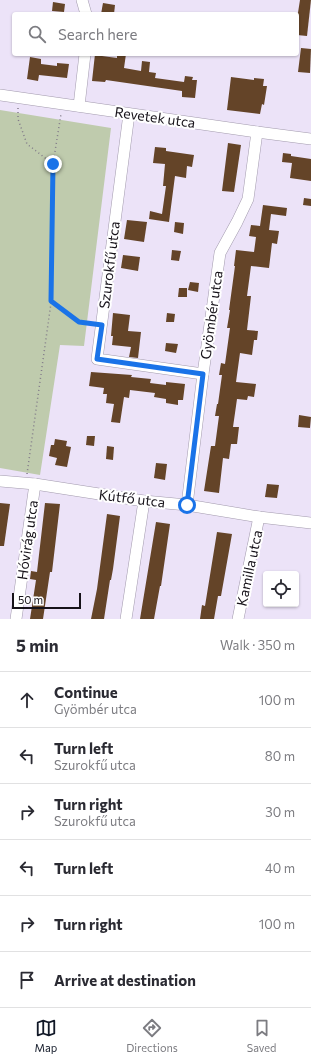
<!DOCTYPE html>
<html lang="en">
<head>
<meta charset="utf-8">
<style>
	body { margin:0; font-family:Commissioner,sans-serif; background:#f7f7f7; color:#2b2b33 }
	.controls { position:absolute; right:12px; bottom:12px; display:grid; overflow:hidden; border-radius:4px; box-shadow:0 1px 3px #0004 }
	.controls button { width:36px; height:36px; display:grid; place-items:center; padding:0; border:0; border-bottom:1px solid #e1e1e2; background:#fff; color:#2b2b33; font:20px sans-serif }
	.scale { position:absolute; left:12px; bottom:10px; width:69px; box-sizing:border-box; padding-left:4px; border:2px solid #161219; border-top:0; font-size:11px; line-height:14px; white-space:nowrap; color:#161219; -webkit-text-stroke:3px #fff; paint-order:stroke }
	.stop { position:absolute; width:12px; height:12px; margin:-9px; border:3px solid #1a73e8; border-radius:50%; background:#fff }
	.stop.end { background:#1a73e8; border-color:#fff; box-shadow:0 1px 4px #0008 }
	.list { margin:0; padding:0; list-style:none }
	h2 { display:flex; justify-content:space-between; align-items:center; height:52px; margin:0; padding:0 16px; font-size:17px }
	h2 small { font-size:13px; font-weight:400; color:#7c7c81 }
	.list li { display:grid; grid-template-columns:26px 1fr auto; gap:12px; align-items:center; box-sizing:border-box; height:56px; padding:0 16px; border-top:1px solid #e1e1e2 }
	.list b { display:block; font-size:15px; white-space:nowrap }
	.list p { margin:0; font-size:13px; white-space:nowrap; color:#7c7c81 }
	.list em { font-size:13px; font-style:normal; color:#7c7c81 }
	.icon { flex:none; width:22px; height:22px; fill:none; stroke:currentColor; stroke-width:2; stroke-linecap:round; stroke-linejoin:round }
	.map { position:relative; flex:none; width:311px; height:619px; overflow:hidden }
	.search { position:absolute; background:#fff; box-shadow:0 1px 3px #0004; left:12px; right:12px; top:12px; height:44px; display:flex; align-items:center; gap:10px; box-sizing:border-box; padding:0 14px; border-radius:4px; color:#7c7c81; font-size:15px }
	.sheet { height:388px; background:#fff }
	nav { display:flex; justify-content:space-around; align-items:center; box-sizing:border-box; height:56px; border-top:1px solid #e1e1e2; background:#fff; font-size:11px; color:#7c7c81 }
	nav a { display:grid; justify-items:center; gap:2px }
	nav .on { color:#111827 }
	.map>svg:first-child { display:block }
</style>
</head>
<body>
<div class="map">
<svg width="311" height="619" viewBox="0 0 311 619">
	<rect width="100%" height="100%" fill="#ece3f8"/>
	<path fill="#bfcbad" d="M0 110 111 128 84 346 60 345 40 475 0 468Z"/>
	<g fill="#644428">
		<path d="M300 0H311L307 36 297 35V19Z"/>
		<path d="M53 2 65 4 64 12 52 11Z"/>
		<path d="M103 3 115 5 114 14H101Z"/>
		<path d="M301 48 311 49 310 73 298 72Z"/>
		<path d="M95 54H102V56L117 58V54H126L124 68 141 71 142 61 150 62 149 72 156 73 155 78 184 82 185 76 193 77 192 80H197L195 98 182 97V91L106 80 105 82 92 81Z"/>
		<path d="M30 57 41 59V64L57 66V63L69 64 67 78 39 75 38 81 27 79Z"/>
		<path d="M231 77 254 80V78L264 79 263 86H267L264 105 262 104 260 114 227 110Z"/>
		<path d="M228 143 241 145 234 192 222 191Z"/>
		<path d="M155 147 166 148V151L194 155 192 167 187 166 186 178 175 176 169 222 149 219 150 211 162 214 166 186H163L165 164 153 163Z"/>
		<path d="M283 153 291 154V156L311 159V181L290 178 292 163 282 162Z"/>
		<path d="M304 198 311 199V206L303 205Z"/>
		<path d="M263 205 287 208 286 216 271 214 269 230 279 231 277 244 272 243 269 268 251 266 247 296H251L247 330 258 331 257 340H254L252 355 240 353 236 382 256 384 254 397 248 396 247 400 237 399 233 427H239L237 444H231L229 459 223 458 219 493 204 491 211 446H215L219 416H215L217 404H218L222 375H219L221 363 225 364 230 328H227L230 310H229L235 266H234L236 250 254 252 256 237 249 236 251 225 260 226Z"/>
		<path d="M127 220 147 222 144 242 124 239Z"/>
		<path d="M175 222 184 223 183 234 174 232Z"/>
		<path d="M172 250 181 251 179 261 171 260Z"/>
		<path d="M123 255 140 257 138 271 121 268Z"/>
		<path d="M190 282 199 283 198 292 188 290Z"/>
		<path d="M179 288H187V297H178Z"/>
		<path d="M113 313 130 315 128 331 141 332 138 358 129 357 131 347 112 345 113 336H111Z"/>
		<path d="M167 313 175 314 174 322H166Z"/>
		<path d="M166 343 178 344 176 353 165 351Z"/>
		<path d="M91 372 132 375 131 377 151 379 150 383 166 385V382L185 384 183 400H178V405L166 403V399L154 397 155 393 130 390 129 398 124 397 120 423 111 422 114 404 106 403 107 394H103L104 388 89 386Z"/>
		<path d="M299 415 311 417 310 428 298 427Z"/>
		<path d="M87 436H95L94 446 86 445Z"/>
		<path d="M55 439 67 441 66 446 71 447 67 467 55 465 57 458 49 456 51 445H54Z"/>
		<path d="M107 446 114 447 113 460 106 459Z"/>
		<path d="M156 463 167 464 165 480 154 478Z"/>
		<path d="M267 484 279 485 277 498 265 497Z"/>
		<path d="M0 503 10 504 4 546H0Z"/>
		<path d="M45 503 60 504 52 572H50L43 619H30L36 580 30 579 31 571 37 572Z"/>
		<path d="M107 514 120 516 113 569 111 580H110L104 619H91L97 589Z"/>
		<path d="M156 522 170 524 161 586H160L154 619H140Z"/>
		<path d="M217 532 232 534 221 596H218L214 619H200L202 605 205 606Z"/>
	</g>
	<g fill="none" stroke-linecap="round" stroke-linejoin="round">
		<g stroke="#a29aad" stroke-width="12">
			<g id="minor">
				<path d="M82 0 86 14"/>
				<path d="M0 95 257 132 311 139"/>
				<path d="M79 106 85 54"/>
				<path d="M129 114 97 359 203 374"/>
				<path d="M0 481 35 484 144 501 187 505 259 517 311 523"/>
				<path d="M187 505 203 374 220 253 237 222 248 199 257 132"/>
				<path d="M16 619 35 484"/>
				<path d="M126 619 144 501"/>
				<path d="M238 619 259 517"/>
			</g>
		</g>
		<g stroke="#827b89" stroke-width="1.5" stroke-dasharray="1 3" stroke-linecap="butt">
			<path d="M18 108V119L27 144 53 164"/>
			<path d="M51 301 79 322 92 324"/>
			<path d="M27 474 51 303 53 164 61 114"/>
		</g>
		<use href="#minor" stroke="#fff" stroke-width="11"/>
	</g>
	<g fill="none" stroke-linecap="round" stroke-linejoin="round">
		<path stroke="#1a73e8" stroke-width="5" d="M53 164 51 301 79 322 102 325 97 359 203 374 187 505"/>
	</g>
	<g text-anchor="middle" dominant-baseline="central" stroke-width="4" stroke-linejoin="round" paint-order="stroke">
		<g font-size="14" fill="#161219" stroke="#fff">
			<text transform="translate(155 117) rotate(8)">Revetek utca</text>
			<text transform="translate(109 265) rotate(-83)">Szurokfű utca</text>
			<text transform="translate(211 315) rotate(-82)">Gyömbér utca</text>
			<text transform="translate(132 498) rotate(7)">Kútfő utca</text>
			<text transform="translate(27 540) rotate(-82)">Hóvirág utca</text>
			<text transform="translate(249 568) rotate(-78)">Kamilla utca</text>
		</g>
	</g>
</svg>
<div class="controls">
<button><svg class="icon" aria-label="locate" viewBox="0 0 24 24"><circle cx="12" cy="12" r="6"/><path d="M12 2v4M12 18v4M2 12h4M18 12h4"/></svg></button>
</div>
<div class="scale">50 m</div>
<div class="stop" style="left:187px;top:505px"></div>
<div class="stop end" style="left:53px;top:164px"></div>
<div class="search"><svg class="icon" aria-label="search" viewBox="0 0 24 24"><circle cx="10" cy="10" r="6"/><path d="M15 15l6 6"/></svg>Search here</div>
</div>
<section class="sheet">
<h2>5 min<small>Walk · 350 m</small></h2>
<ul class="list">
<li><svg class="icon" aria-label="ahead" viewBox="0 0 24 24"><path d="M12 20V5M6 11l6-6 6 6"/></svg><div><b>Continue</b><p>Gyömbér utca</p></div><em>100 m</em></li>
<li><svg class="icon" aria-label="left" viewBox="0 0 24 24"><path d="M17 20v-9H6M10 6l-5 5 5 5"/></svg><div><b>Turn left</b><p>Szurokfű utca</p></div><em>80 m</em></li>
<li><svg class="icon" aria-label="right" viewBox="0 0 24 24"><path d="M7 20v-9h11M14 6l5 5-5 5"/></svg><div><b>Turn right</b><p>Szurokfű utca</p></div><em>30 m</em></li>
<li><svg class="icon" aria-label="left" viewBox="0 0 24 24"><path d="M17 20v-9H6M10 6l-5 5 5 5"/></svg><div><b>Turn left</b></div><em>40 m</em></li>
<li><svg class="icon" aria-label="right" viewBox="0 0 24 24"><path d="M7 20v-9h11M14 6l5 5-5 5"/></svg><div><b>Turn right</b></div><em>100 m</em></li>
<li><svg class="icon" aria-label="arrive" viewBox="0 0 24 24"><path d="M6 21V4h12l-3 4 3 4H6"/></svg><div><b>Arrive at destination</b></div></li>
</ul>
</section>
<nav>
<a class="on"><svg class="icon" aria-label="map" viewBox="0 0 24 24"><path d="M3 6l6-2 6 2 6-2v14l-6 2-6-2-6 2zM9 4v14M15 6v14"/></svg>Map</a>
<a><svg class="icon" aria-label="directions" viewBox="0 0 24 24"><path d="M12 3l9 9-9 9-9-9zM9 14v-3h6M13 9l2 2-2 2"/></svg>Directions</a>
<a><svg class="icon" aria-label="saved" viewBox="0 0 24 24"><path d="M7 4h10v16l-5-4-5 4z"/></svg>Saved</a>
</nav>
</body>
</html>
